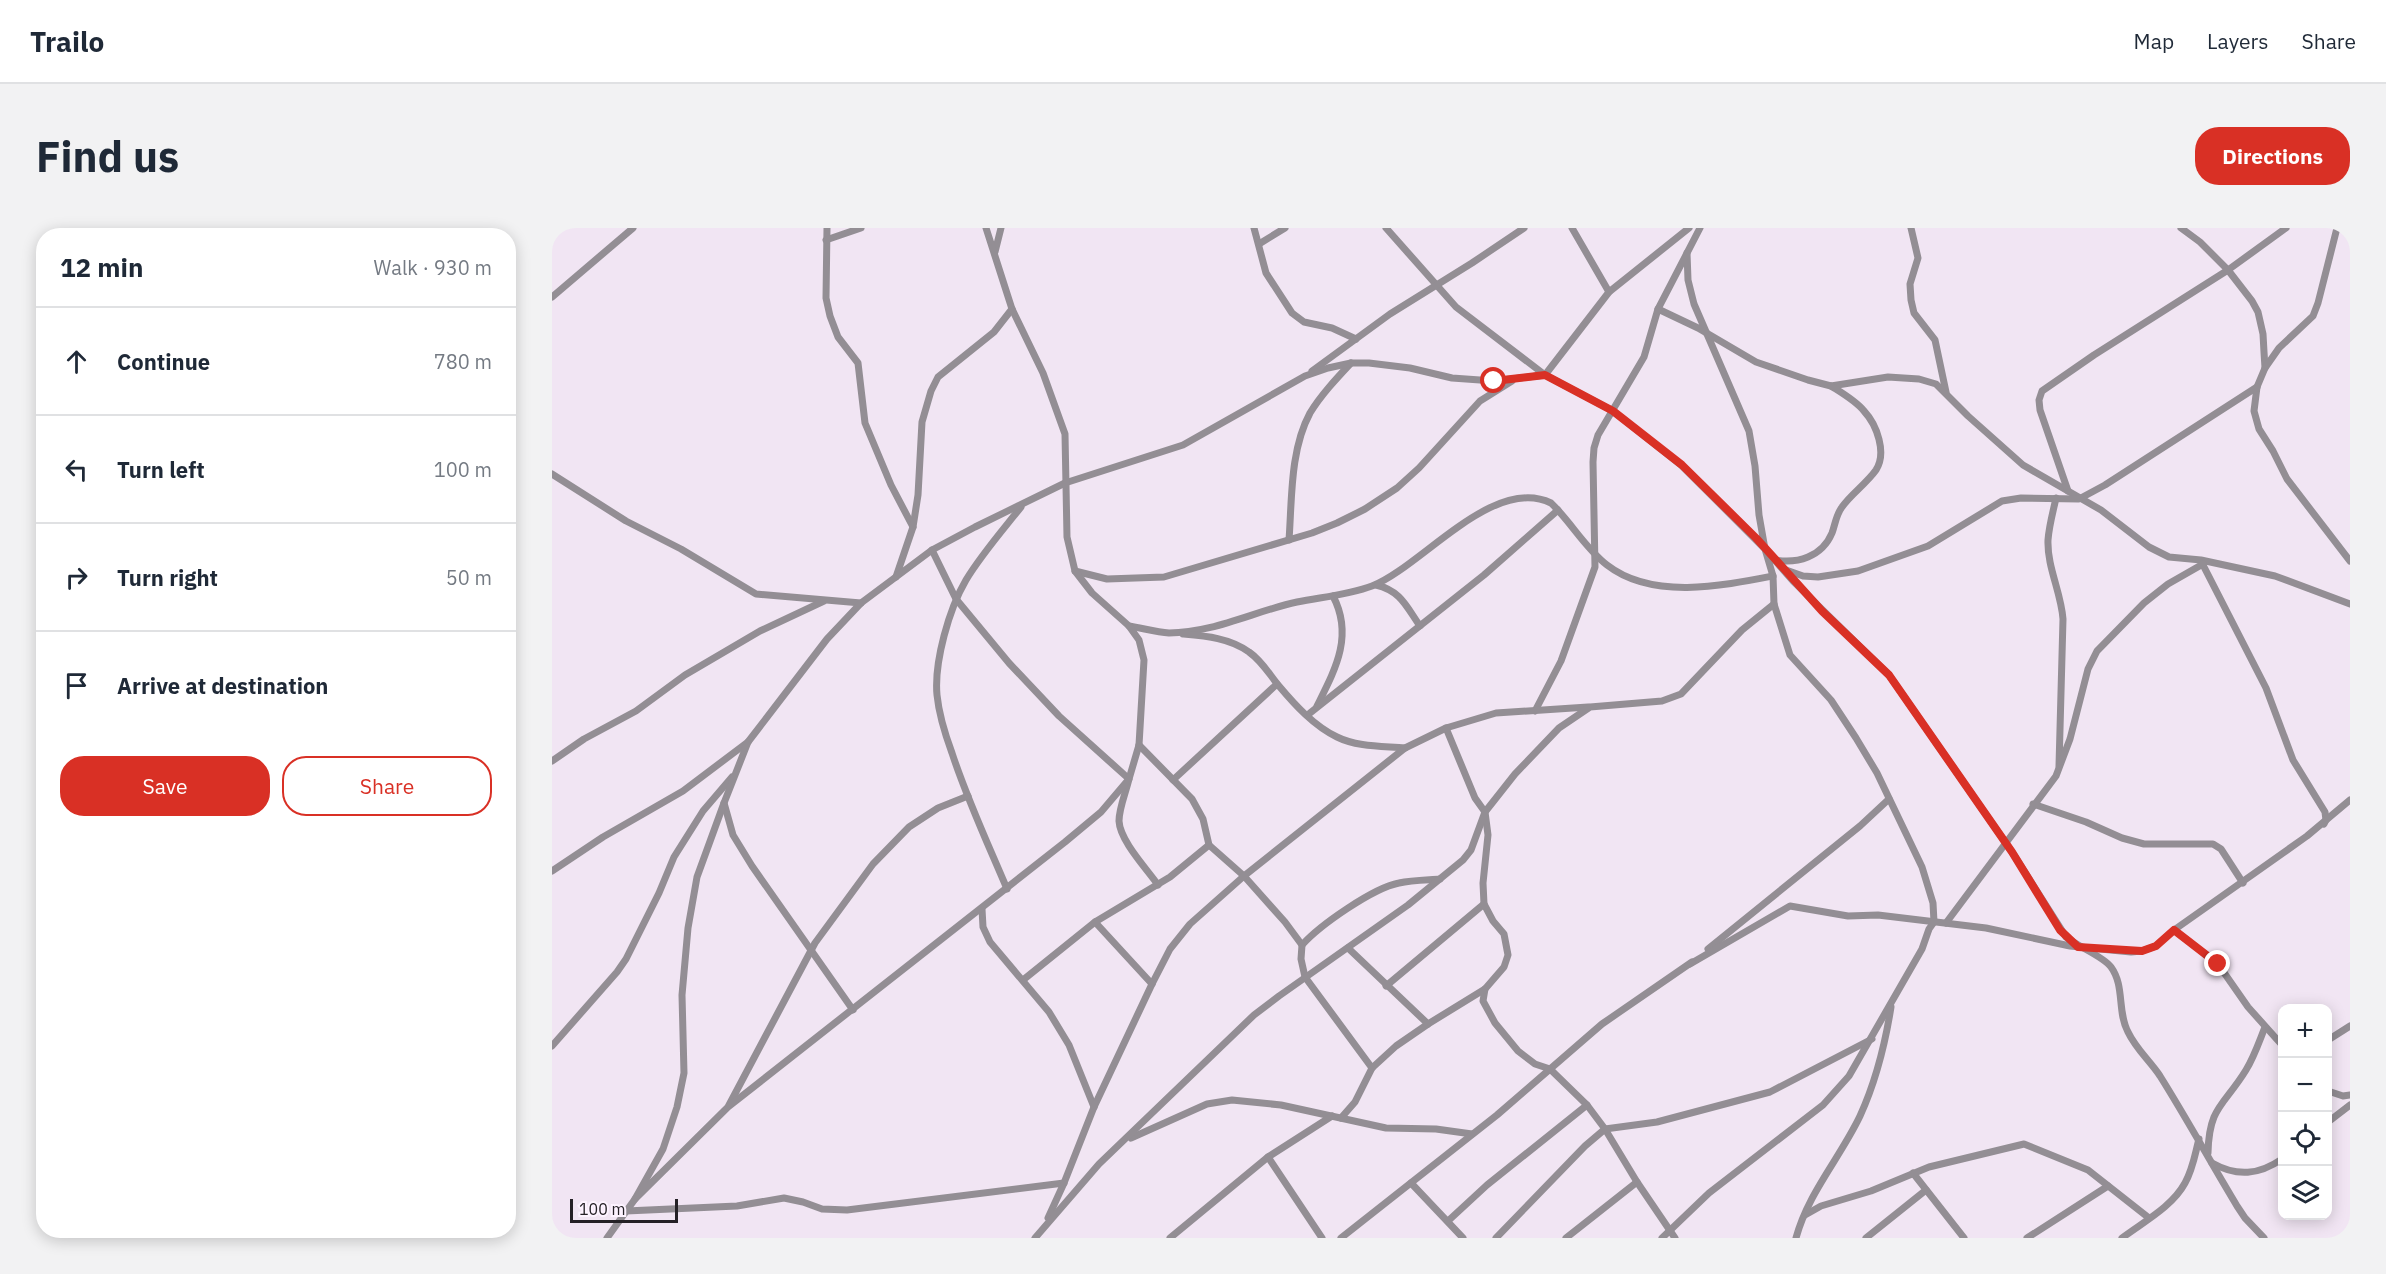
<!DOCTYPE html>
<html lang="en">
<head>
<meta charset="utf-8">
<style>
	body { margin:0; font-family:"IBM Plex Sans",sans-serif; background:#f2f2f3; color:#1f2937 }
	.controls { position:absolute; right:18px; bottom:18px; display:grid; overflow:hidden; border-radius:12px; box-shadow:0 3px 15px #0003 }
	.controls button { width:54px; height:54px; display:grid; place-items:center; padding:0; border:0; border-bottom:2px solid #e0e1e3; background:#fff; color:#1f2937; font:30px sans-serif }
	.scale { position:absolute; left:18px; bottom:15px; width:108px; box-sizing:border-box; padding-left:6px; border:3px solid #252126; border-top:0; font-size:16px; line-height:21px; white-space:nowrap; color:#252126; -webkit-text-stroke:4px #fdf3ff; paint-order:stroke }
	.stop { position:absolute; width:18px; height:18px; margin:-14px; border:4px solid #d93025; border-radius:50%; background:#fff }
	.stop.end { background:#d93025; border-color:#fff; box-shadow:0 2px 6px #0008 }
	.list { margin:0; padding:0; list-style:none }
	h2 { display:flex; justify-content:space-between; align-items:center; height:78px; margin:0; padding:0 24px; font-size:26px }
	h2 small { font-size:20px; font-weight:400; color:#747a83 }
	.list li { display:grid; grid-template-columns:39px 1fr auto; gap:18px; align-items:center; box-sizing:border-box; height:108px; padding:0 24px; border-top:2px solid #e0e1e3 }
	.list b { display:block; font-size:22px; white-space:nowrap }
	.list em { font-size:20px; font-style:normal; color:#747a83 }
	.actions { display:flex; gap:12px; padding:18px 24px }
	.actions a { flex:1; padding:14px 0; border:2px solid #d93025; border-radius:24px; text-align:center; font-size:21px; color:#d93025 }
	.actions .main { background:#d93025; color:#fff }
	.icon { flex:none; width:33px; height:33px; fill:none; stroke:currentColor; stroke-width:2; stroke-linecap:round; stroke-linejoin:round }
	.map { position:relative; flex:none; width:1798px; height:1010px; overflow:hidden; border-radius:24px }
	header { display:flex; align-items:center; gap:36px; box-sizing:border-box; height:84px; padding:0 30px; background:#fff; border-bottom:2px solid #e0e1e3 }
	header strong { font-size:28px }
	nav { display:flex; gap:33px; margin-inline-start:auto; font-size:21px }
	.intro { display:flex; align-items:center; justify-content:space-between; box-sizing:border-box; height:144px; padding:0 36px }
	h1 { margin:0; font-size:42px }
	.button { padding:15px 27px; border-radius:24px; background:#d93025; color:#fff; font-size:21px; font-weight:700 }
	main { display:flex; gap:36px; padding:0 36px }
	aside { flex:1; background:#fff; border-radius:24px; box-shadow:0 3px 15px #0003 }
	.map>svg:first-child { display:block }
</style>
</head>
<body>
<header>
<strong>Trailo</strong>
<nav><a>Map</a><a>Layers</a><a>Share</a></nav>
</header>
<div class="intro"><h1>Find us</h1><a class="button">Directions</a></div>
<main>
<aside>
<h2>12 min<small>Walk · 930 m</small></h2>
<ul class="list">
<li><svg class="icon" aria-label="ahead" viewBox="0 0 24 24"><path d="M12 20V5M6 11l6-6 6 6"/></svg><div><b>Continue</b></div><em>780 m</em></li>
<li><svg class="icon" aria-label="left" viewBox="0 0 24 24"><path d="M17 20v-9H6M10 6l-5 5 5 5"/></svg><div><b>Turn left</b></div><em>100 m</em></li>
<li><svg class="icon" aria-label="right" viewBox="0 0 24 24"><path d="M7 20v-9h11M14 6l5 5-5 5"/></svg><div><b>Turn right</b></div><em>50 m</em></li>
<li><svg class="icon" aria-label="arrive" viewBox="0 0 24 24"><path d="M6 21V4h12l-3 4 3 4H6"/></svg><div><b>Arrive at destination</b></div></li>
</ul>
<div class="actions"><a class="main">Save</a><a>Share</a></div>
</aside>
<div class="map">
<svg width="1798" height="1010" viewBox="0 0 1798 1010">
	<rect width="100%" height="100%" fill="#f1e5f3"/>
	<g fill="none" stroke-linecap="round" stroke-linejoin="round">
		<g stroke="#938e94" stroke-width="7">
			<path d="M275 0 274 70 278 88 286 109 306 135 313 195 339 257 361 299"/>
			<path d="M702 0 714 45 740 85 752 94 780 100 804 111"/>
			<path d="M834 0 904 79 993 147 1061 183 1129 237 1213 321 1221 348 1222 376 1238 427 1279 472 1304 510 1325 545 1370 639 1381 675 1382 694 1377 701 1370 721 1297 848 1271 877 1157 965 1110 1010"/>
			<path d="M1020 0 1057 64"/>
			<path d="M1359 0 1366 30 1358 56 1359 72 1362 85 1383 112 1394 164"/>
			<path d="M1629 0 1648 14 1676 42 1700 73 1706 84 1711 106 1712 124 1713 140 1705 159 1702 183 1707 201 1721 223 1735 251 1798 333"/>
			<path d="M274 12 309 0"/>
			<path d="M707 16 733 0"/>
			<path d="M443 24 449 0"/>
			<path d="M1135 25 1136 52 1142 76 1197 203 1203 238 1207 287 1213 321 1241 353 1337 447 1460 624 1514 709C1526 719 1551 728 1559 739 1573 758 1565 784 1576 804 1584 821 1598 833 1608 848 1635 891 1659 935 1685 978L1693 990 1712 1010"/>
			<path d="M0 69 81 0"/>
			<path d="M1106 81 1146 100 1204 134 1256 152 1279 158 1336 149 1367 151 1384 156 1416 188 1471 237 1549 282 1597 319 1617 329 1649 332 1723 348 1798 376"/>
			<path d="M1713 140 1727 120 1761 88 1766 75 1785 0"/>
			<path d="M760 143 838 86 920 35 972 0"/>
			<path d="M0 246 74 293 129 321 204 366 309 375"/>
			<path d="M1516 263 1488 182 1487 172 1490 163 1542 127 1676 42 1734 0"/>
			<path d="M1504 270C1501 284 1497 298 1496 312 1495 339 1509 364 1511 391L1507 538"/>
			<path d="M737 312C740 271 738 222 758 185 769 167 784 151 799 135"/>
			<path d="M380 322 404 371 457 435 507 488 577 551C574 564 567 580 567 593 568 613 595 641 606 657"/>
			<path d="M1223 332C1245 336 1270 329 1280 305 1283 297 1284 287 1290 279 1299 266 1314 256 1324 242 1335 225 1325 197 1312 183 1304 173 1290 165 1279 158"/>
			<path d="M1650 335 1714 460 1741 532 1773 584 1774 592 1772 596"/>
			<path d="M1234 342 1251 348 1266 349 1306 343 1376 318 1450 273 1469 270 1527 271 1553 257 1705 159"/>
			<path d="M523 343 555 351 612 349 760 305 785 295 813 281 845 260 867 240 928 173 960 153"/>
			<path d="M344 349 361 299 366 267 370 194 379 163 386 149 442 104 460 81"/>
			<path d="M824 357C849 363 854 378 868 398"/>
			<path d="M577 398C590 400 604 404 617 405 661 405 703 383 745 374 770 369 796 367 820 358 869 339 941 247 999 275 1019 294 1033 320 1055 337 1100 372 1170 358 1221 348"/>
			<path d="M631 406C654 408 678 410 697 424 710 433 717 446 727 458 743 477 762 498 785 509 805 519 831 518 853 520"/>
			<path d="M765 478C783 442 802 408 781 368"/>
			<path d="M983 483 1009 433 1043 339 1041 234 1042 220 1046 207 1092 129 1106 81 1148 0"/>
			<path d="M758 485 932 347 1006 282"/>
			<path d="M587 517 640 571 651 591 657 617 692 648 733 694 750 717"/>
			<path d="M0 533 32 511 84 483 133 447 208 403 272 373"/>
			<path d="M621 552 725 456"/>
			<path d="M172 575 181 607 200 638 301 782"/>
			<path d="M1481 576 1534 594 1570 610 1592 616H1661L1669 621 1691 655"/>
			<path d="M0 643 51 609 131 563 196 514"/>
			<path d="M455 661C436 616 415 571 400 525 393 506 387 487 385 467 382 434 397 381 414 352 429 327 450 303 469 279"/>
			<path d="M430 681 431 699 438 714 497 784 517 817 542 879"/>
			<path d="M543 694 600 756"/>
			<path d="M1394 695 1504 548 1518 511 1536 441 1545 423 1592 375 1616 356 1651 336"/>
			<path d="M1622 702 1666 736 1696 779 1730 817"/>
			<path d="M796 720 876 796"/>
			<path d="M1156 721 1308 598 1337 571"/>
			<path d="M1138 736 1238 678 1296 688 1326 687 1434 700 1518 718 1579 724 1590 723 1604 718 1622 702 1755 608 1798 572"/>
			<path d="M471 752 543 694 618 649 657 617"/>
			<path d="M834 758 932 676"/>
			<path d="M933 761 931 773 943 795 966 823 983 836 998 841 1035 877 1053 901 1085 954 1123 1010"/>
			<path d="M1776 812 1798 798"/>
			<path d="M0 818 65 744 74 731 107 665 122 629 151 583 180 549"/>
			<path d="M820 840 753 749 749 731 750 717C768 697 821 660 847 655 860 652 875 652 888 651"/>
			<path d="M1776 863 1791 868 1798 867"/>
			<path d="M177 877 263 715 321 636 357 599 386 580 416 568"/>
			<path d="M789 890 803 874 820 840 844 818 876 796 933 761 952 739 956 727 952 706 941 693 932 676 931 655 936 607 933 584 923 570 894 500"/>
			<path d="M1776 894 1798 877"/>
			<path d="M579 910 655 876 680 872 729 877 834 900 884 901 920 906"/>
			<path d="M1656 925C1657 878 1672 878 1694 842 1702 829 1707 814 1713 799"/>
			<path d="M716 929 770 1010"/>
			<path d="M1660 935C1685 949 1707 947 1730 931"/>
			<path d="M1361 945 1412 1010"/>
			<path d="M859 955 911 1010"/>
			<path d="M83 971 111 921 125 879 132 845 130 767 136 700 145 649 172 575 196 514 275 411 309 375 380 322 423 299 513 255 631 217 753 148 776 140 799 135H817L858 140 900 150 942 153 993 147 1057 64 1137 0"/>
			<path d="M74 983 185 978 232 970 251 974 270 981 295 982 512 955"/>
			<path d="M1253 987 1269 978 1319 963 1377 939 1472 916 1536 942 1597 990"/>
			<path d="M496 990 512 955 542 879 600 756 618 721 638 696 692 648 853 520 894 500 944 485 1036 479"/>
			<path d="M896 993 935 957 1035 877"/>
			<path d="M55 1010 83 971 176 879 513 614 549 584 577 551 587 517 592 432 587 412 577 398 540 365 523 343 515 309 513 206 491 145 460 81 434 0"/>
			<path d="M483 1010 547 936 702 787 727 768 856 677 911 632 919 622 933 584 963 546 1007 500 1038 479 1110 473 1129 466 1190 402 1222 376"/>
			<path d="M618 1010 716 929 780 888"/>
			<path d="M789 1010 945 887 1050 796 1140 734"/>
			<path d="M944 1010 1033 918 1053 901 1105 894 1218 864 1320 811"/>
			<path d="M1014 1010 1085 954"/>
			<path d="M1244 1010C1256 965 1288 930 1308 888 1324 853 1333 817 1339 779"/>
			<path d="M1314 1010 1374 962"/>
			<path d="M1475 1010 1556 958"/>
			<path d="M1570 1010C1591 994 1620 979 1633 955 1641 941 1643 926 1647 911"/>
		</g>
	</g>
	<g fill="none" stroke-linecap="round" stroke-linejoin="round">
		<path stroke="#d93025" stroke-width="8" d="M942 153 993 147 1061 183 1130 237 1204 310 1270 383 1337 447 1460 624 1508 702 1526 719 1590 723 1604 718 1622 702 1666 736"/>
	</g>
</svg>
<div class="controls">
<button>+</button>
<button>−</button>
<button><svg class="icon" aria-label="locate" viewBox="0 0 24 24"><circle cx="12" cy="12" r="6"/><path d="M12 2v4M12 18v4M2 12h4M18 12h4"/></svg></button>
<button><svg class="icon" aria-label="layers" viewBox="0 0 24 24"><path d="M12 4l9 5-9 5-9-5zM3 14l9 5 9-5"/></svg></button>
</div>
<div class="scale">100 m</div>
<div class="stop" style="left:942px;top:153px"></div>
<div class="stop end" style="left:1666px;top:736px"></div>
</div>
</main>
</body>
</html>
